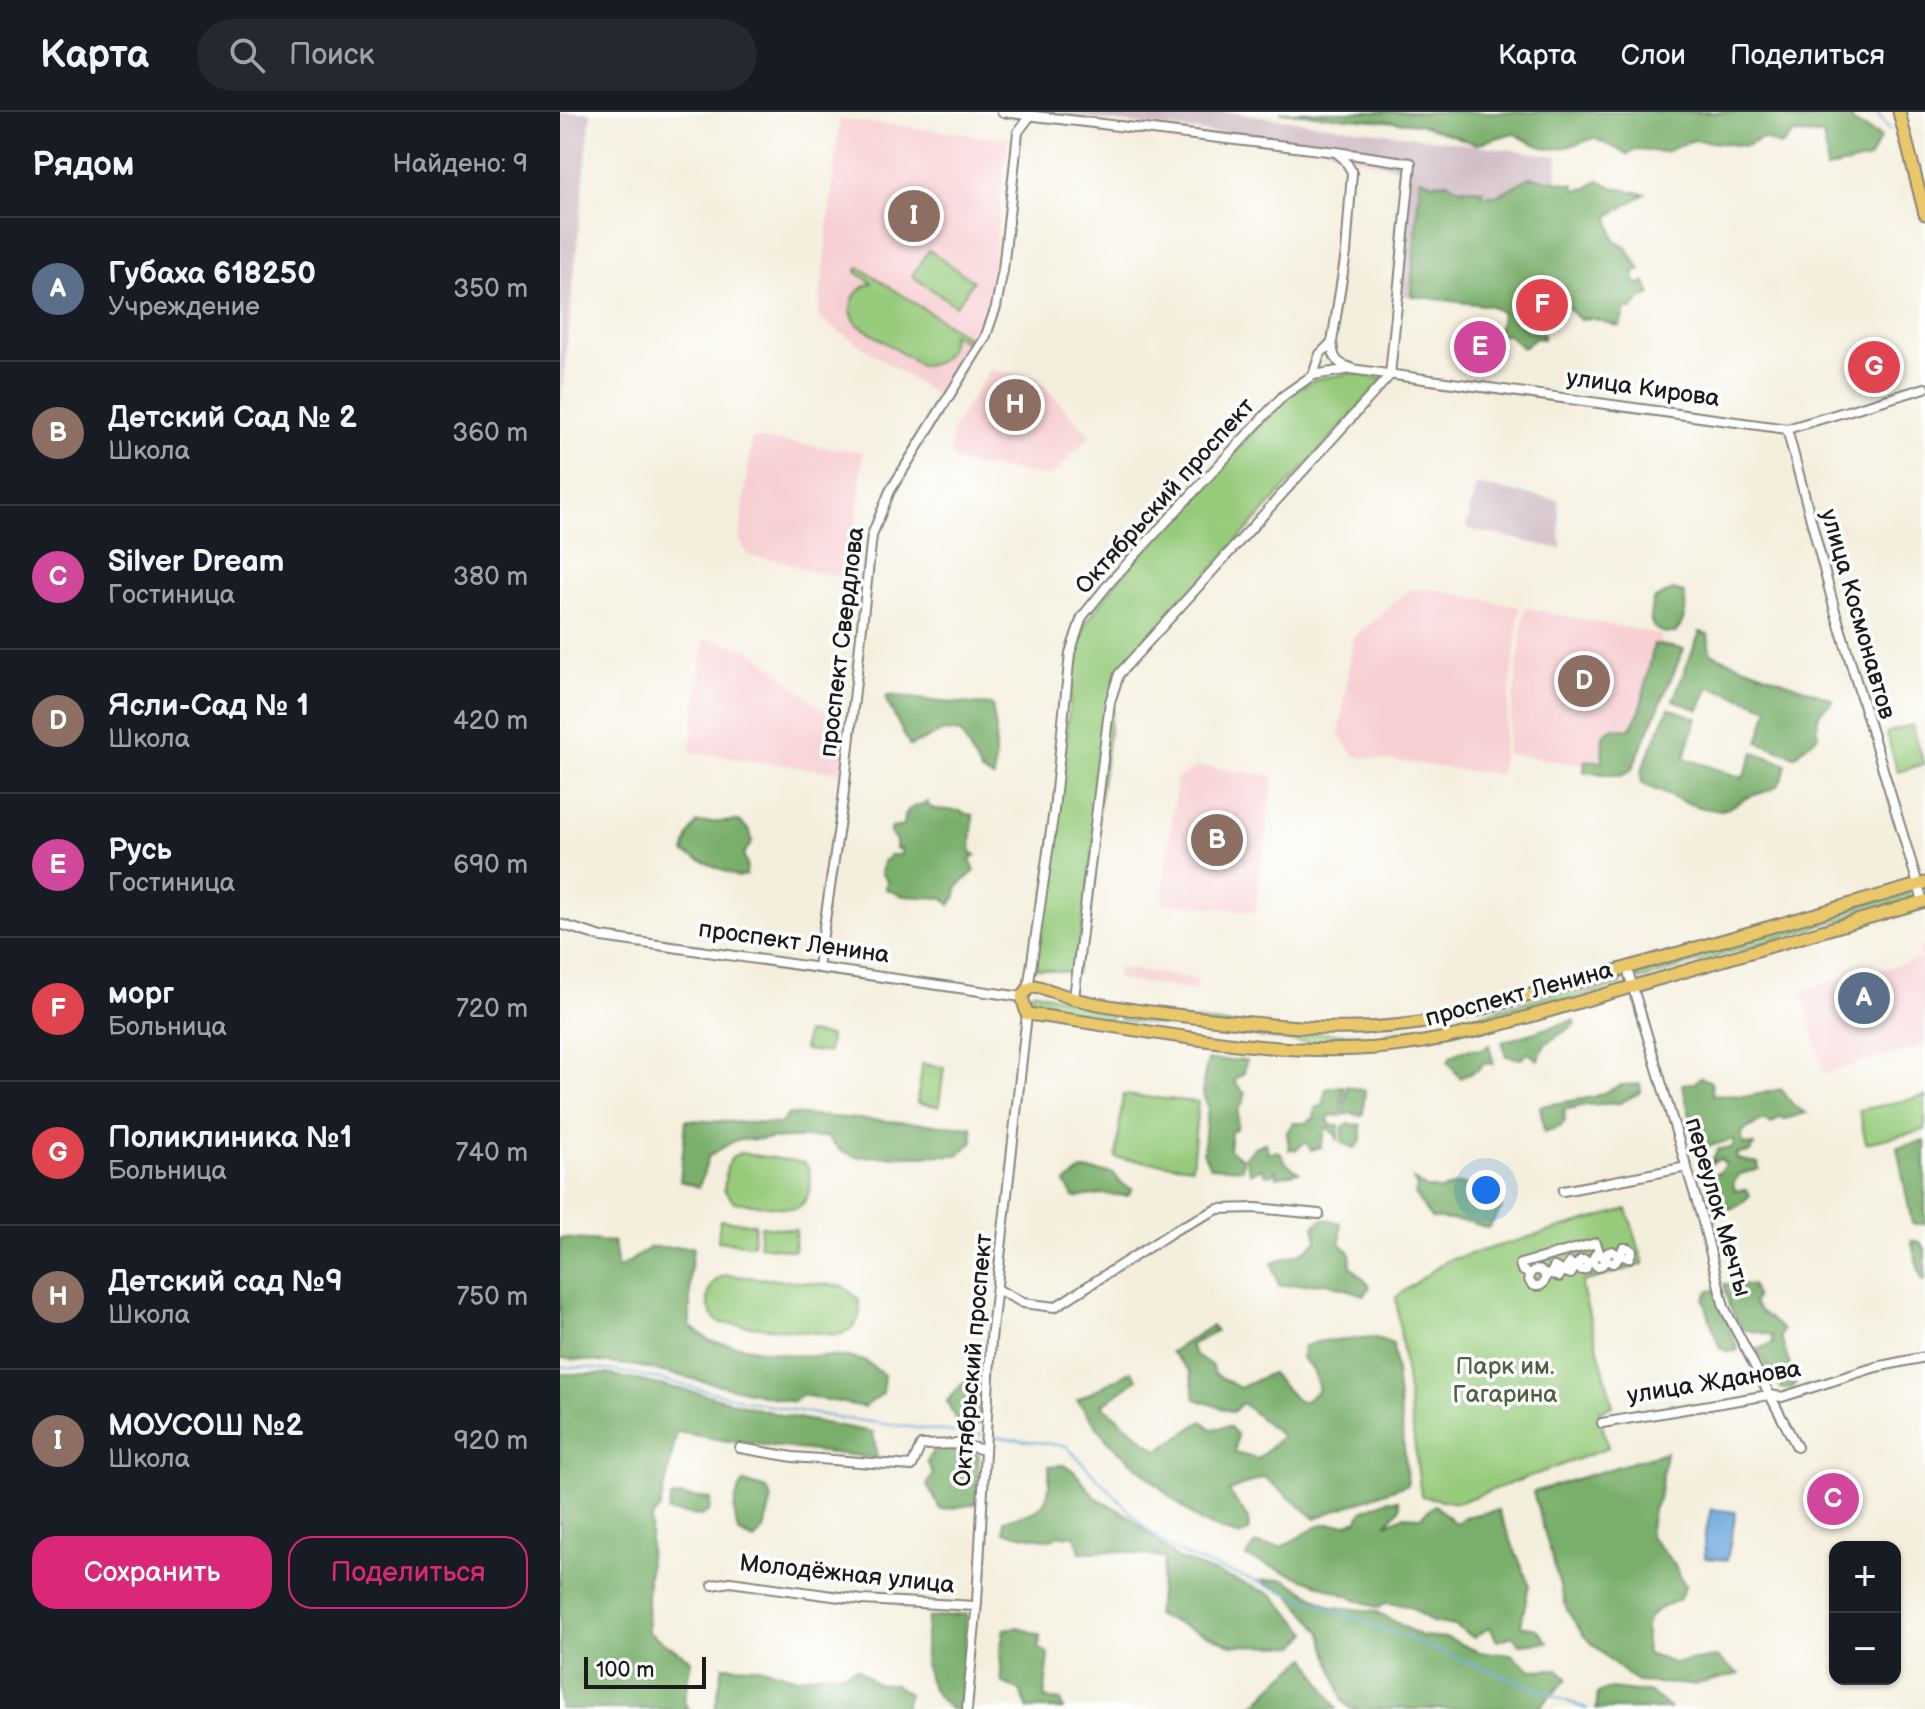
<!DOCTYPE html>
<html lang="ru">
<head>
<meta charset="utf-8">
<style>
	body { margin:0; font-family:"Balsamiq Sans",sans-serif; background:#242831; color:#f1f3f6 }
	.controls { position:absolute; right:24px; bottom:24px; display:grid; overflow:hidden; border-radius:16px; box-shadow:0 2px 6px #0004 }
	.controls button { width:72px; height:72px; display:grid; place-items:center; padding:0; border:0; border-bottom:2px solid #363941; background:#171b24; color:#f1f3f6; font:40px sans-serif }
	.scale { position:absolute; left:24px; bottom:20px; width:122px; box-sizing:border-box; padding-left:8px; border:4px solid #1c1c1c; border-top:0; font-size:22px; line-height:28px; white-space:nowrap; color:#1c1c1c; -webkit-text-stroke:6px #fff; paint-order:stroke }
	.you { position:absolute; left:926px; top:1078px; width:28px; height:28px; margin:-20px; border:6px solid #fff; border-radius:50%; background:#1a73e8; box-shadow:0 0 0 12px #1a73e833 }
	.badge { display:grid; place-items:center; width:52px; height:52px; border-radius:50%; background:#db2777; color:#fff; font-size:26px; font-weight:700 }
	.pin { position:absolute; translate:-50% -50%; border:4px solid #fff; box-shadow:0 2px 8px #0006 }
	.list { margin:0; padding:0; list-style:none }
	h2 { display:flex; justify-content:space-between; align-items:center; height:104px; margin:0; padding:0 32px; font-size:34px }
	h2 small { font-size:26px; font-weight:400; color:#9ea1a6 }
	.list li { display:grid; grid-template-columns:52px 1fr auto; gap:24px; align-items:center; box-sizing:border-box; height:144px; padding:0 32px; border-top:2px solid #363941 }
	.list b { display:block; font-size:30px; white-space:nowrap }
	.list p { margin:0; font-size:26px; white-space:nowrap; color:#9ea1a6 }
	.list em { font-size:26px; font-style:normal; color:#9ea1a6 }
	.actions { display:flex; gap:16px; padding:24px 32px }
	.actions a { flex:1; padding:18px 0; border:2px solid #db2777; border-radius:24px; text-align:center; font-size:28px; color:#db2777 }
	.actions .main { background:#db2777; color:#fff }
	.icon { flex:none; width:44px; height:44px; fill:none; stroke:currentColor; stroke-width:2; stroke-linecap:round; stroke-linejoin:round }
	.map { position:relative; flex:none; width:1365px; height:1597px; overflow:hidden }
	header { display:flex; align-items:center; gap:48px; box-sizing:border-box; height:112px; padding:0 40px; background:#171b24; border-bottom:2px solid #363941 }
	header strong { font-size:38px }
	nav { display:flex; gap:44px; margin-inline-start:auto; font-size:28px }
	.search { width:560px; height:72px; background:#242831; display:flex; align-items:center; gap:20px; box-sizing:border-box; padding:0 28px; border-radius:44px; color:#9ea1a6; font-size:30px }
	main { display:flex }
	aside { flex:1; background:#171b24 }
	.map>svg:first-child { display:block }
</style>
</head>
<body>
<header>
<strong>Карта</strong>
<div class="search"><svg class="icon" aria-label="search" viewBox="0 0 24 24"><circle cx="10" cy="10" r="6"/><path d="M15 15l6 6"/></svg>Поиск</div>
<nav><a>Карта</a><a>Слои</a><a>Поделиться</a></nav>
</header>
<main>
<aside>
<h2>Рядом<small>Найдено: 9</small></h2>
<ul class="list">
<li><span class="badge" style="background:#5c6f8a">A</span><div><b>Губаха 618250</b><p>Учреждение</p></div><em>350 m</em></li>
<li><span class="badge" style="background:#8d6e63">B</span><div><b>Детский Сад № 2</b><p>Школа</p></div><em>360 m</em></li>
<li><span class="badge" style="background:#d1479c">C</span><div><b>Silver Dream</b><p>Гостиница</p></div><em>380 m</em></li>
<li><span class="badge" style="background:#8d6e63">D</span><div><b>Ясли-Сад № 1</b><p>Школа</p></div><em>420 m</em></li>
<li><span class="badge" style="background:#d1479c">E</span><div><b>Русь</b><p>Гостиница</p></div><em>690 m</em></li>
<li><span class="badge" style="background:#e0444e">F</span><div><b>морг</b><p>Больница</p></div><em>720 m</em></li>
<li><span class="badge" style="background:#e0444e">G</span><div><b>Поликлиника №1</b><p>Больница</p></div><em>740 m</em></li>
<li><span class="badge" style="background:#8d6e63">H</span><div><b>Детский сад №9</b><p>Школа</p></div><em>750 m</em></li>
<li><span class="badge" style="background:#8d6e63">I</span><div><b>МОУСОШ №2</b><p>Школа</p></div><em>920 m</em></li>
</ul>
<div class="actions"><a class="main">Сохранить</a><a>Поделиться</a></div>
</aside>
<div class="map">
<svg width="1365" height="1597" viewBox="0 0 1365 1597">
	<rect width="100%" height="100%" fill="#fff"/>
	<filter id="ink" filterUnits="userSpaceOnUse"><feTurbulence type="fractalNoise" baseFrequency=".0125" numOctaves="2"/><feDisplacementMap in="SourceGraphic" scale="16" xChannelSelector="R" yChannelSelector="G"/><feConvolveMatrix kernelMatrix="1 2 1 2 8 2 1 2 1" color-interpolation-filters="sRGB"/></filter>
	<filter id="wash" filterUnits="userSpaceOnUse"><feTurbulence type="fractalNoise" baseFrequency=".006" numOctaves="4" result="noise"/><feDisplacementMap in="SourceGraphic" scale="32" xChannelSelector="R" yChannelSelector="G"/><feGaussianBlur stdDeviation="1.8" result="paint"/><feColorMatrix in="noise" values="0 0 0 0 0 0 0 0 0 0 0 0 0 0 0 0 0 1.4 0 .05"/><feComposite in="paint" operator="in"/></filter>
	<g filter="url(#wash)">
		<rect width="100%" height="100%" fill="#f4efdd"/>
		<g fill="#f7cfd2">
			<path d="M280 7 448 27 430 182 417 221 377 284 258 205Z"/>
			<path d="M430 257 477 266 530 324 491 365 395 350 390 338 392 319Z"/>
			<path d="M192 326 303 340 291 467 252 460 222 449 188 444 179 427Z"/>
			<path d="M848 478H877L960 495 940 663 795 644 779 624 793 527Z"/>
			<path d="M965 496 1102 523 1083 615 1065 660 946 641Z"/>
			<path d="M144 526 191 537 288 620 283 661 130 640Z"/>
			<path d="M639 654 713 664 695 800 602 790 617 666Z"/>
			<path d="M1365 834V858L1361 851 1365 865V934L1264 961 1242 878 1361 847 1358 837Z"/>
			<path d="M558 856 637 867 636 879 556 867Z"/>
		</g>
		<g fill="#d2bdc6">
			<path d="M0 0H31L0 297Z"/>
			<path d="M476 0H670L998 44 997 64 996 69 970 65 938 83H922V78L898 76 888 70 873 71 860 67 851 184 838 183 848 59 761 34Z"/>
			<path d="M916 373 998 388 1001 437 906 416Z"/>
		</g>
		<g fill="#97cb7b" stroke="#5a744c" stroke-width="2">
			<path d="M369 138 413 169 396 194 352 164Z"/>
			<path d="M299 155 407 225 405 230 392 222C391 241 381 255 360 253L297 212C284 195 294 177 312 171L296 160Z"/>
			<path d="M792 261 824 267 557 562 516 861 476 856 516 542 528 508 571 451 729 282 756 267Z"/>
			<path d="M1352 613 1364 652 1338 660 1326 621Z"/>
			<path d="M1349 780 1351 787 1080 868 1075 864 1078 857Z"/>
			<path d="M1058 863 1063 866 1061 873 899 919 824 931 822 927 826 921 897 909Z"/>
			<path d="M473 879 551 899 554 904 550 908 473 898 467 886Z"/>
			<path d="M561 900 748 921 801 922 805 927 800 933 747 931 560 908Z"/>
			<path d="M246 921 270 924 268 941 244 938Z"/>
			<path d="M362 952 384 955 379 994 357 991Z"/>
			<path d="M563 983 638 990 632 1055 556 1046Z"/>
			<path d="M1365 984V1018L1306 1031 1299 998Z"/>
			<path d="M180 1041 245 1051C255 1065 251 1091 234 1097L174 1090 164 1078C166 1063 164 1047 180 1041Z"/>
			<path d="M1067 1097 1084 1152 1023 1170 1022 1176 1053 1294 1039 1299 1048 1336 897 1391 861 1384 836 1185 886 1149Z"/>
			<path d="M160 1108 195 1112 193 1133 158 1129Z"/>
			<path d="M201 1114 236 1118 234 1138 199 1134Z"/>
			<path d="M166 1163 282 1174 298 1186C304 1205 296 1218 277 1223L160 1211C142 1198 144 1169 166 1163Z"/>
		</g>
		<g fill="#79af6b" stroke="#4a6644" stroke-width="2">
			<path d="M720 0H1210L1240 8 1290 0 1293 10 1321 25 1309 47 1266 57 1267 43 1263 23 1233 22 1221 34 1203 26 1186 34 1133 28 1105 40 1075 38 1068 42 1034 26C994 40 991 42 953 21L917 32 859 12Z"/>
			<path d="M970 65 1014 72 1015 78 1027 76 1039 68 1052 75 1085 82 1049 104 1054 128 1065 134 1081 158 1075 160V170L1082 173 1085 170 1091 182 1079 189 1072 197H1065L1060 214C1046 213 1033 202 1020 208L997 184 963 183 961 197 956 204 968 220 983 221V227L975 226 963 236 947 222 937 224 942 201 931 194 851 184 860 66 873 71 888 70 898 76 923 78 922 83H938Z"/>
			<path d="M1113 478 1124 481C1127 496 1126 508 1115 521 1090 523 1087 509 1093 488Z"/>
			<path d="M1140 520 1148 522 1150 540 1159 545 1272 587 1271 592C1255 599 1257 609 1258 624L1235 644 1198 630 1209 596 1149 574 1139 598 1113 588Z"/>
			<path d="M1094 532 1124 537 1071 659 1061 664 1024 660 1025 648 1042 650 1043 623 1053 616 1069 618 1080 599Z"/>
			<path d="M327 583 382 590 432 593 436 618 434 666 421 660 401 621 384 619 350 634 326 588Z"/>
			<path d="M1109 596 1137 606 1124 646 1183 666 1194 640 1226 652C1221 681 1211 677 1188 685 1179 689 1170 698 1160 698 1134 698 1106 682 1083 672L1081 667 1082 657Z"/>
			<path d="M368 690V694L375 697 401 699 402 701 413 703 411 740 416 743 410 748 415 759 397 775 396 784 390 793 384 786 343 784 326 777 327 768 321 762 323 749 328 747 329 743H341V737H336V729L331 722V716L343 714C345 693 353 696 368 690Z"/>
			<path d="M179 709 190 719 192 731 183 742 187 752 186 763 178 765 124 741 129 723 137 711Z"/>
			<path d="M1014 908 1016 912 985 932 978 948 968 941 961 947 946 944 942 930Z"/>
			<path d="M929 933 934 952 925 951 918 958 900 966 888 950 891 944 907 937 921 938Z"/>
			<path d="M648 948H686L684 961 674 969 685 982 684 989 678 998 677 1016 671 1020 669 1038 683 1047 682 1057 650 1055 643 1040 648 994C639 982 644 962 648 948Z"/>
			<path d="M1140 965 1151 970 1153 983 1189 984 1221 977 1234 994 1246 1001 1226 1007 1220 1006 1211 1012 1204 1008 1181 1020 1183 1032 1194 1033 1190 1040 1176 1042 1177 1047 1198 1051 1199 1057 1180 1062 1173 1071 1175 1078H1187L1190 1083 1181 1092 1170 1097 1166 1093 1153 1092C1153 1081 1146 1075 1147 1065L1160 1060 1166 1052 1160 1047 1150 1052 1158 1037 1171 1036 1175 1029 1174 1027 1147 1035 1136 1028 1122 972 1135 971Z"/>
			<path d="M1080 972 1081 980 1060 991 1026 993 1004 998 1005 1009 1000 1015 984 1020 980 994 1034 985 1061 973Z"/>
			<path d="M784 974 781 1004 770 1003 768 1007 771 1014 779 1013 778 1028 775 1022 766 1016 761 1035 751 1038 746 1030 735 1038 731 1036 729 1038 727 1020 733 1011H745L754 1006 755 996 764 993 765 979 768 976Z"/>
			<path d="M787 974 805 979 803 1002 799 1004 792 1001 784 1003Z"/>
			<path d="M229 1002 412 1015 413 1030 398 1043 297 1045 281 1039 267 1025 176 1028 149 1044 139 1075 120 1069 126 1008 220 1012Z"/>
			<path d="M789 1012 801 1013V1029L795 1036 782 1031 783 1014Z"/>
			<path d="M1365 1029V1112H1352L1337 1035Z"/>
			<path d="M705 1031 709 1041 719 1039 727 1052 739 1060 717 1065 716 1058 712 1063 705 1062 702 1056 690 1062 685 1044 692 1039 694 1035Z"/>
			<path d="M523 1058 553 1061 562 1072 572 1077 568 1084 542 1082 514 1086 505 1071Z"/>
			<path d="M853 1068 867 1076 882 1078 898 1072 918 1074 920 1079 942 1096 928 1116 910 1110 871 1106 855 1083 857 1075Z"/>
			<path d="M763 1107 781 1111V1132L790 1140 791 1154 810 1174 805 1183 767 1171 719 1174 712 1151 743 1140 757 1129 754 1114Z"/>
			<path d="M0 1126 54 1130 58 1157 91 1135H133L130 1164V1214L150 1229 230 1243 287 1245 305 1249 324 1263 322 1282 304 1295 242 1283 233 1290 77 1254 0 1246Z"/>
			<path d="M1351 1129H1358L1365 1137V1169H1362Z"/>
			<path d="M1164 1172 1192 1173 1196 1187 1193 1190 1196 1195 1223 1218 1220 1224 1232 1259 1225 1267 1236 1272 1232 1276 1222 1277 1196 1238 1213 1231 1212 1223 1182 1217 1169 1194Z"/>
			<path d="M1155 1178 1178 1238C1171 1241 1164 1239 1159 1235L1144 1188 1148 1179Z"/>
			<path d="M651 1214 656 1220 630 1233 636 1244 651 1253 654 1261 680 1276 711 1261 737 1289H745L759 1278 753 1258 741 1245 744 1234 761 1229 814 1225 833 1232 848 1372 755 1406 704 1365 669 1379 688 1407 689 1419 679 1424 641 1410 612 1386 547 1328 517 1288 571 1259 577 1267 542 1293 598 1339 642 1309 652 1317 669 1314 677 1322 675 1341 698 1347 722 1324 682 1291 673 1300 635 1287 630 1259 611 1240Z"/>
			<path d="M0 1262H47L139 1281 221 1303 313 1320 317 1346 168 1329 117 1320 100 1396 91 1407 87 1487 88 1520 131 1548 124 1589 128 1597H0Z"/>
			<path d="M404 1270 417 1271 422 1276 421 1312 398 1313 387 1289Z"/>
			<path d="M395 1335 419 1343 416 1392 381 1398 367 1373 373 1362 367 1349 374 1337Z"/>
			<path d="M1106 1340 1099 1387 1093 1397 1089 1423 1114 1452 1125 1474 1119 1488C1084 1502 1084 1505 1087 1542L1114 1551 1156 1545 1179 1562 1133 1573 1077 1570 1050 1548 1023 1523 1007 1498 973 1380Z"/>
			<path d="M503 1353 514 1359 535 1385 568 1403 617 1446 712 1482 748 1521 736 1534 672 1533 596 1503 605 1446 560 1439 520 1440 515 1424 498 1423 490 1428 444 1420V1408C483 1399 491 1396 489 1354Z"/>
			<path d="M184 1370 207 1377 212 1387 204 1418 194 1428 178 1420C173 1399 172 1387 184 1370Z"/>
			<path d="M121 1384 151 1387 149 1399 141 1404 108 1400 111 1386Z"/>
			<path d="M828 1388H839L840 1396 826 1412 844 1404 860 1405 875 1393 896 1412 904 1405 938 1398 969 1472 961 1514 977 1517 988 1530 959 1532 953 1524 937 1529 930 1515 914 1526 895 1514 872 1510 849 1494 826 1491 819 1496 686 1445 696 1432 721 1435 762 1412H786L798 1408 802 1399Z"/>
			<path d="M724 1467 772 1495 815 1499 861 1524 888 1526 919 1540 951 1542 972 1558 998 1557 1007 1567 978 1597H791L783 1589 761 1519 729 1482 701 1469Z"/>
			<path d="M407 1502 400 1597H390C360 1573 363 1541 368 1506Z"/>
			<path d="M458 1515 480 1523 479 1536 489 1543 484 1586 501 1589 503 1597H468L460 1579 442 1570 440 1540 444 1517Z"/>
			<path d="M747 1546 777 1597H690C710 1578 724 1561 747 1546Z"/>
			<path d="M163 1554 199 1555 238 1566 263 1561H281L297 1556 316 1572H334L349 1582 344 1597H155Z"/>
			<path d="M1051 1576 1092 1581 1110 1597H1036L1038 1581Z"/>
		</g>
		<path fill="#6da8dd" stroke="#44627c" stroke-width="2" d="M1151 1397 1176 1400 1167 1448 1145 1446 1144 1428Z"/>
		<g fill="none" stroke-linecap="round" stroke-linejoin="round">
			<g stroke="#6da8dd" stroke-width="2">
				<path d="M1317 0 1330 18"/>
				<path d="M0 1255C68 1254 132 1277 198 1291 272 1307 347 1315 422 1323"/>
				<path d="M429 1324 506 1334 586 1416 609 1435 636 1448 786 1502 1027 1597"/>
			</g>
		</g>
	</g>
	<g filter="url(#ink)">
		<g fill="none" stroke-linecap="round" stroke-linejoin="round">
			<g stroke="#88867c" stroke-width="12">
				<g id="minor">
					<path d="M442 0 776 40 851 51 830 263 559 562 550 590 514 886"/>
					<path d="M772 230C773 245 775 251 791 256"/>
					<path d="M753 263 791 257 1227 317 1365 276"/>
					<path d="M1227 317 1275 499 1363 789"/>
					<path d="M0 812 42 825 462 885"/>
					<path d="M258 855 283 688 312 423 330 379 425 226 436 195 443 158 458 20 470 4"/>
					<path d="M1067 856 1143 1110 1164 1195 1237 1335"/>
					<path d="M468 877 494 698 510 541 522 505 551 469 723 284 753 263 760 242 772 230 786 141 792 60 785 48 776 40"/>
					<path d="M1003 1079 1127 1055"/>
					<path d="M1058 1143 1069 1146 1072 1139 1068 1136H1063L1061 1142"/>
					<path d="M1044 1147 1053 1151 1057 1148 1058 1143 1052 1139 1047 1141 1046 1146"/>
					<path d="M1028 1151 1032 1150 1035 1143H1040L1044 1147 1043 1152 1038 1155 1032 1150"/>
					<path d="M1015 1155 1021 1148H1025L1028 1151 1026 1157 1021 1158 1018 1154"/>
					<circle cx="977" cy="1166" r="8"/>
					<path d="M1002 1159 1011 1162 1015 1155 1010 1151 1005 1158"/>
					<path d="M969 1162 962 1158 960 1152 1036 1131 1040 1143"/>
					<path d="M985 1163 991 1162 999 1165 1002 1159 994 1155 991 1162"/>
					<path d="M437 1177 463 1191 495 1195 617 1117 658 1097 696 1096 759 1102"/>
					<path d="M1042 1311 1209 1283 1222 1285 1316 1255 1365 1245"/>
					<path d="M180 1336 233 1345 352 1354 361 1333 397 1332 425 1338"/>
					<path d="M153 1473 170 1470 302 1488 416 1494"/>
					<path d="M407 1597 417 1490 431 1227 467 902"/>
				</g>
			</g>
			<g stroke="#88867c" stroke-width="15">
				<g id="major">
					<path d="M1339 0 1365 102"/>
					<path d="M1365 771 907 901C819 925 732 916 642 906 600 901 556 897 515 887 501 883 488 877 475 874L468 877 462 885 467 902C582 916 700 945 816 936 893 930 966 905 1040 884 1148 853 1257 820 1365 789"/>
				</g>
			</g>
			<use href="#minor" stroke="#fff" stroke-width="8"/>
			<use href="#major" stroke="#eac769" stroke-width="11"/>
		</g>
	</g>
	<g text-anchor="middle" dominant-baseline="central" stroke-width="7" stroke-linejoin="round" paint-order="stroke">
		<g font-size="24" fill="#1c1c1c" stroke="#fff">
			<text transform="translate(1083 276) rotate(8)">улица Кирова</text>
			<text transform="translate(605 384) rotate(-48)">Октябрьский проспект</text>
			<text transform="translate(1298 502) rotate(74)">улица Космонавтов</text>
			<text transform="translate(282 530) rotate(-83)">проспект Свердлова</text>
			<text transform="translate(234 830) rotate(8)">проспект Ленина</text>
			<text transform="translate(959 882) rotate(-15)">проспект Ленина</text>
			<text transform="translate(1158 1095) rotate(74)">переулок Мечты</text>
			<text transform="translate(413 1248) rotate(-85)">Октябрьский проспект</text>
			<text transform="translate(1154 1270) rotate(-9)">улица Жданова</text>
			<text transform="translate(287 1462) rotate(6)">Молодёжная улица</text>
		</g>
		<g font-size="24" fill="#4d6242" stroke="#fff">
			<text x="945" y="1254">Парк им.<tspan x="945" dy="28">Гагарина</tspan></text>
		</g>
	</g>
</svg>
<div class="controls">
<button>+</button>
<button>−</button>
</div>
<div class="scale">100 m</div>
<div class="you"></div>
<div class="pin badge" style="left:1304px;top:886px;background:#5c6f8a">A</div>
<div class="pin badge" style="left:657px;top:728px;background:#8d6e63">B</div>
<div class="pin badge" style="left:1273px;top:1387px;background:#d1479c">C</div>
<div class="pin badge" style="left:1024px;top:569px;background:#8d6e63">D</div>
<div class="pin badge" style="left:920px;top:235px;background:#d1479c">E</div>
<div class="pin badge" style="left:982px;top:193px;background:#e0444e">F</div>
<div class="pin badge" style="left:1314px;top:255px;background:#e0444e">G</div>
<div class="pin badge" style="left:455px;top:293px;background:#8d6e63">H</div>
<div class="pin badge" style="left:354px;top:104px;background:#8d6e63">I</div>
</div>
</main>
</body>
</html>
